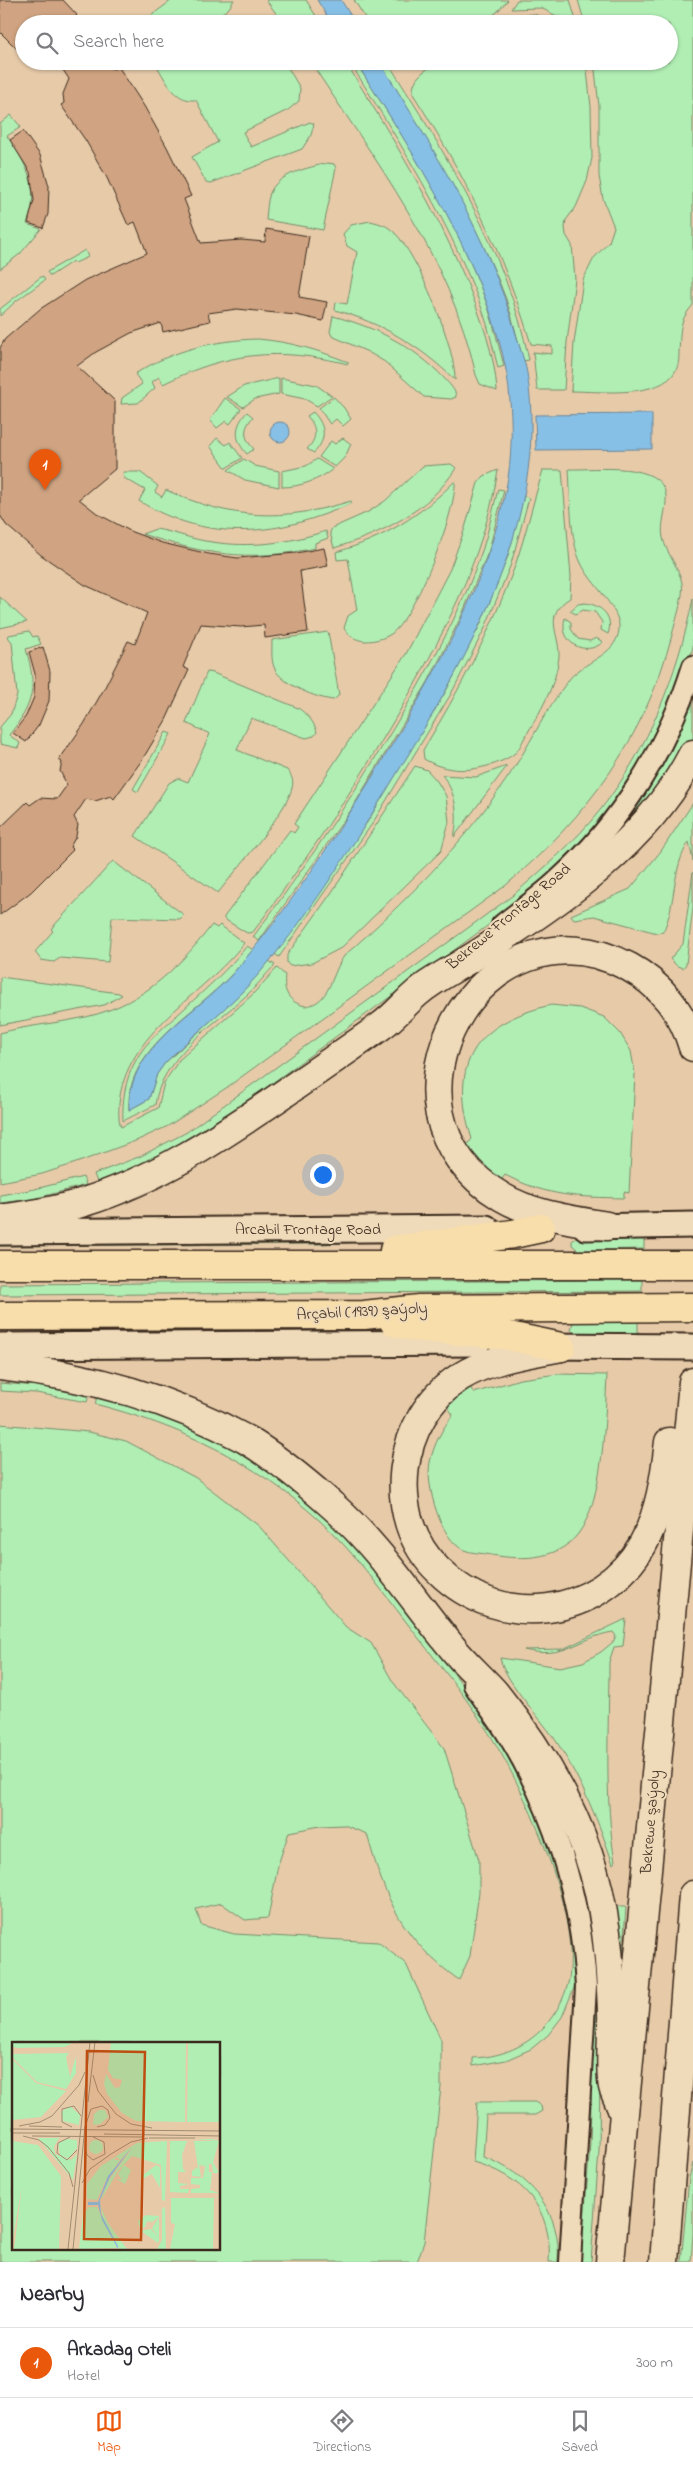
<!DOCTYPE html>
<html lang="en">
<head>
<meta charset="utf-8">
<style>
	body { margin:0; font-family:"Indie Flower",sans-serif; background:#f7f7f7; color:#2b2b33 }
	.you { position:absolute; left:322px; top:1174px; width:18px; height:18px; margin:-12px; border:4px solid #fff; border-radius:50%; background:#1a73e8; box-shadow:0 0 0 8px #1a73e833 }
	.badge { display:grid; place-items:center; width:32px; height:32px; border-radius:50%; background:#ea580c; color:#fff; font-size:16px; font-weight:700 }
	.pin { position:absolute; translate:-50% -41px; filter:drop-shadow(0 1px 2px #0008) }
	.pin::after { content:''; position:absolute; top:26px; width:18px; height:15px; background:inherit; clip-path:polygon(0 0,100% 0,50% 100%) }
	.list { margin:0; padding:0; list-style:none }
	h2 { display:flex; justify-content:space-between; align-items:center; height:65px; margin:0; padding:0 20px; font-size:21px }
	h2 small { font-size:16px; font-weight:400; color:#7c7c81 }
	.list li { display:grid; grid-template-columns:32px 1fr auto; gap:15px; align-items:center; box-sizing:border-box; height:70px; padding:0 20px; border-top:1px solid #e1e1e2 }
	.list b { display:block; font-size:19px; white-space:nowrap }
	.list p { margin:0; font-size:16px; white-space:nowrap; color:#7c7c81 }
	.list em { font-size:16px; font-style:normal; color:#7c7c81 }
	.icon { flex:none; width:28px; height:28px; fill:none; stroke:currentColor; stroke-width:2; stroke-linecap:round; stroke-linejoin:round }
	.map { position:relative; flex:none; width:693px; height:2262px; overflow:hidden }
	.search { position:absolute; background:#fff; box-shadow:0 1px 4px #0004; left:15px; right:15px; top:15px; height:55px; display:flex; align-items:center; gap:12px; box-sizing:border-box; padding:0 18px; border-radius:28px; color:#7c7c81; font-size:19px }
	.sheet { height:135px; background:#fff }
	nav { display:flex; justify-content:space-around; align-items:center; box-sizing:border-box; height:70px; border-top:1px solid #e1e1e2; background:#fff; font-size:14px; color:#7c7c81 }
	nav a { display:grid; justify-items:center; gap:2px }
	nav .on { color:#ea580c }
	.map>svg:first-child { display:block }
</style>
</head>
<body>
<div class="map">
<svg width="693" height="2262" viewBox="0 0 693 2262">
	<rect width="100%" height="100%" fill="#e7cba9"/>
	<filter id="ink" filterUnits="userSpaceOnUse"><feTurbulence type="fractalNoise" baseFrequency=".02" numOctaves="2"/><feDisplacementMap in="SourceGraphic" scale="10" xChannelSelector="R" yChannelSelector="G"/><feConvolveMatrix kernelMatrix="1 2 1 2 8 2 1 2 1" color-interpolation-filters="sRGB"/></filter>
	<g filter="url(#ink)">
		<g fill="#b1eeb4" stroke="#768c69" fill-rule="evenodd">
			<path d="M172 0H234L229 8 208 24H140Z"/>
			<path d="M266 0H306L321 24H284Z"/>
			<path d="M354 0H508L496 13 480 24H369Z"/>
			<path d="M517 0H570L577 24H572L541 8 511 9Z"/>
			<path d="M578 0H693V305C678 322 681 330 679 351 679 357 679 364 676 370 662 399 598 391 571 391L574 343 583 280 594 258 609 242 614 227 603 199 599 176V106L594 61H669V24H585Z"/>
			<path d="M534 14 558 24H493L499 19Z"/>
			<path d="M154 61H284L300 88 299 101 288 110 243 132 251 147 310 122 314 124 311 135 302 149 211 183 206 182 192 157 218 142 196 100C173 102 165 78 154 61Z"/>
			<path d="M310 61H345C390 134 435 206 468 285 481 318 495 355 497 391L480 384 476 375C450 256 375 161 310 61Z"/>
			<path d="M349 61H355C405 140 457 219 488 307 494 326 499 347 504 366L498 368C493 348 489 328 482 309 449 220 399 141 349 61Z"/>
			<path d="M379 61H387C445 153 507 251 529 360L523 361C518 341 513 319 506 299 473 213 427 139 379 61Z"/>
			<path d="M440 61H586L591 107 592 158 587 181 576 207 566 220 565 227 566 235 572 245 575 279 567 342 564 390H537L533 352 552 354V346L531 344C504 254 463 172 413 94 412 76 426 70 440 61Z"/>
			<path d="M11 115 21 127 7 136C27 166 41 187 27 224L41 229 20 254 0 269V124Z"/>
			<path d="M327 163 334 164 336 168 323 230 266 220C267 212 267 201 270 193 278 173 309 168 327 163Z"/>
			<path d="M370 221C380 223 388 226 394 232 418 255 456 348 455 380 420 346 382 323 335 310L336 302 347 304 357 252 347 246 343 234 351 225Z"/>
			<path d="M85 250 88 257 75 263 73 261 50 276 47 272Z"/>
			<path d="M42 276 45 280 16 301 0 316V309Z"/>
			<path d="M333 316C375 327 414 346 444 378 449 384 456 390 456 397L451 399 424 397 385 362 368 352 332 336 330 332Z"/>
			<path d="M258 339C291 342 318 350 348 362V364C278 347 227 352 163 384L159 377 152 382 155 388 138 403 121 404 122 398 142 384 135 374C172 350 215 340 258 339Z"/>
			<path d="M279 378V394L255 399 243 407 227 397 244 386Z"/>
			<path d="M281 378 316 385 332 396 317 406 305 399 281 394Z"/>
			<path d="M334 397 344 408 351 419 343 426 336 419 330 424 319 408Z"/>
			<path d="M225 398 241 409 230 424 226 421 217 428 210 420Z"/>
			<path d="M247 412 253 417C243 428 243 438 254 449L247 454C234 440 234 426 247 412Z"/>
			<path d="M313 412C326 426 327 439 314 453L307 449C318 438 317 427 307 416Z"/>
			<path d="M217 438 226 445 230 442 242 458 226 468 210 446Z"/>
			<path d="M343 438 351 444 345 457 335 467 319 457 331 441 335 444Z"/>
			<path d="M244 459 255 466 279 471V487L245 480 228 470Z"/>
			<path d="M317 459 333 469C319 480 300 487 282 487V471L306 466Z"/>
			<path d="M451 464 456 468C429 511 381 534 334 548L330 532 332 528 368 512 385 501 423 466Z"/>
			<path d="M569 469C595 470 662 460 666 496 667 510 660 524 663 538 666 553 679 567 682 583 685 593 675 623 672 635 644 741 587 816 505 886L226 1088 168 1126 138 1140 76 1163 42 1174 0 1182V1033C25 1026 51 1024 76 1019 138 1008 174 973 212 925L217 928 220 925 244 943C203 996 125 1032 119 1104 119 1111 118 1120 121 1127L158 1108 164 1083 179 1060 251 996 277 968 285 975C283 991 288 1002 305 1006 331 1004 331 972 345 955 405 902 461 846 506 780 528 749 545 710 568 681 582 661 616 657 619 630 622 610 590 583 581 563 569 538 571 497 569 469Z"/>
			<path d="M498 470C484 559 441 640 396 717 352 792 304 863 253 932L247 933 224 919V917L290 830 294 833 298 827 294 824 406 654 450 569 465 528 478 483 484 476Z"/>
			<path d="M543 470H562L571 576 570 598C542 615 560 634 559 656 556 686 540 712 525 737 522 742 519 750 515 753 507 760 493 765 483 767 463 772 442 770 424 759L423 750C459 691 491 631 515 566 526 534 533 502 543 470Z"/>
			<path d="M123 472H140L158 486 155 492 162 497 166 490C232 520 282 522 351 501L352 503C280 536 209 544 139 501L145 490 124 478Z"/>
			<path d="M455 481C457 511 415 617 391 634 383 639 374 641 365 641 356 640 348 636 344 628L348 616 357 610 348 559 337 560 336 552C383 539 420 516 455 481Z"/>
			<path d="M498 489 504 490 489 550 461 617 428 682 351 810 259 941 253 937C307 865 356 791 402 714 433 661 464 606 483 548 489 529 493 509 498 489Z"/>
			<path d="M524 496 529 498 511 564 485 628 451 694 372 824 279 957 275 954 368 821 446 691 480 625 508 556Z"/>
			<path d="M156 529C175 532 193 540 212 542 250 548 289 543 326 531L328 538 315 543V548C251 562 205 555 142 534Z"/>
			<path d="M0 597 27 622 0 628Z"/>
			<path d="M693 599V647L688 666 654 747 583 846 520 902 227 1116 167 1154 97 1182 94 1174 141 1156 187 1132 512 896C543 869 575 842 601 809 649 748 677 675 693 599Z"/>
			<path d="M585 603C602 605 614 617 608 634L601 630 602 622 595 612 583 610 576 614 570 611 578 604Z"/>
			<path d="M565 618 571 622V629L578 639 590 641 596 638 603 642C585 658 558 642 565 618Z"/>
			<path d="M29 631 33 637 37 636 41 644 26 649C37 687 34 704 9 735L20 743 18 748 0 744V727L11 714 17 695 12 642 8 637 9 635Z"/>
			<path d="M328 632 338 689 339 695 334 700C318 699 280 684 274 667 271 660 272 648 272 640Z"/>
			<path d="M207 672 213 673 298 708C307 714 314 722 317 732L314 736 306 738 251 718 237 750 287 770C292 776 294 781 292 788 287 811 235 871 218 893L135 836 169 783 178 778 188 782 210 734 186 723Z"/>
			<path d="M693 689V740L651 807 587 860Z"/>
			<path d="M166 732 171 734 138 792 133 789Z"/>
			<path d="M415 766 427 770 437 781 446 796 449 822 441 851 341 948 312 963 290 966 287 963V955L332 892Z"/>
			<path d="M507 766 454 837C459 815 456 792 442 775L476 777Z"/>
			<path d="M693 803V861L689 842C671 869 677 903 663 932L657 933 594 916 574 919 571 915 630 889 661 851Z"/>
			<path d="M113 861 184 915 180 919 112 917 108 962 60 958 54 962 41 960 35 952 53 931 51 929Z"/>
			<path d="M693 872V907L686 964 683 968 677 966 670 959 683 944Z"/>
			<path d="M247 946 253 950C242 963 231 976 219 987 183 1020 125 1055 129 1110L149 1099 157 1074 165 1063 245 989 269 961 275 965C265 975 256 987 246 996 212 1026 161 1058 155 1105L123 1121C122 1101 125 1080 135 1062 146 1040 167 1025 185 1008 207 988 228 969 247 946Z"/>
			<path d="M0 977 119 993 122 995 104 1005 0 1025Z"/>
			<path d="M551 1005 580 1008 604 1017 620 1033 631 1051 635 1074 629 1193 624 1192V1198C577 1197 549 1197 505 1175L499 1183 464 1148 472 1139C448 1063 475 1023 551 1005Z"/>
			<path d="M83 1177 86 1185 37 1198 0 1203V1195L35 1189Z"/>
			<path d="M578 1236H644V1249L578 1250 572 1245V1241Z"/>
			<path d="M0 1239H419L323 1244 0 1246Z"/>
			<path d="M642 1280V1291L0 1295V1284Z"/>
			<path d="M577 1321H638V1334H577L571 1330 573 1322Z"/>
			<path d="M558 1374 607 1375C605 1417 604 1500 578 1534 556 1562 517 1560 486 1554 480 1553 471 1553 464 1550 441 1541 425 1485 430 1462 434 1444 442 1429 453 1415L447 1406 454 1400 451 1395 467 1383 474 1393 520 1379Z"/>
			<path d="M0 1383 37 1386 89 1395 87 1402 36 1393 0 1391Z"/>
			<path d="M97 1397 135 1407 194 1428 223 1443 268 1470 324 1514 360 1551 491 1722 536 1804 571 1913 576 1983 562 2017 548 2035 531 2049 506 2060 473 2066V2058C505 2057 534 2043 552 2017 560 2006 566 1993 569 1979 580 1910 523 1784 485 1727 461 1690 433 1657 407 1623 379 1587 353 1551 319 1520 254 1461 180 1426 95 1404Z"/>
			<path d="M0 1424 89 1432 126 1441 196 1478 259 1526 346 1627 371 1643 393 1682 444 1748 479 1860V1892L470 1956 459 1980C403 1940 385 1900 367 1834L344 1825 320 1826 289 1832 278 1865 268 1918 245 1920 221 1903 196 1909 201 1925 234 1934 378 1942 406 1964 441 2040V2087L424 2242 417 2262H0ZM14 2043H219V2248H14Z"/>
			<path d="M626 1619 623 1646 614 1647 609 1662C609 1729 604 1796 615 1862L613 1864C599 1822 582 1782 558 1744 544 1721 506 1684 500 1658L560 1667 583 1662 601 1652 613 1642 616 1636 613 1632C576 1638 567 1660 524 1650L563 1649Z"/>
			<path d="M539 1771 586 1871 601 1987 599 2151 591 2262H581L590 2143 594 1987Z"/>
			<path d="M612 1906H626L622 1969Z"/>
			<path d="M477 2102H535L541 2106 542 2111 535 2115H486L483 2157C529 2173 562 2211 558 2262H549C553 2208 522 2176 473 2162Z"/>
			<path d="M693 2163V2234L691 2262H681L689 2178Z"/>
		</g>
		<g fill="#87c0e6" stroke="#698496">
			<path d="M317 0H341L356 24H332Z"/>
			<path d="M355 61H379C433 148 488 235 516 334 519 347 525 360 527 373 552 524 459 673 383 796 345 858 305 921 257 976 229 1008 194 1033 165 1063L157 1074 149 1099 129 1110C128 1044 197 1015 235 971 286 912 330 845 371 779 428 686 489 587 508 478 513 446 512 407 507 375 487 266 414 154 355 61Z"/>
			<path d="M652 414V449L536 450 535 415Z"/>
			<circle cx="280" cy="432" r="10"/>
		</g>
		<g fill="#d0a482" stroke="#3b2a1e">
			<path d="M0 0H63L77 15 74 18 77 24H24V56L0 32Z"/>
			<path d="M57 61H86L89 66 98 64 114 69 118 66 144 106 167 147 191 196 184 199 201 243 241 240 265 242 266 229 309 236 299 297 327 302 323 321 296 315 237 309 208 313 210 321 163 332 161 323 131 333 96 352 77 366 115 401V469L79 499 98 514 132 532 162 543 209 554 238 558 296 553 324 548 328 566 300 571 308 632 265 638 264 625 241 627 201 624 183 667 189 670 166 720 142 760 114 799 111 796 95 801 86 799 74 817 78 825 76 836 70 847 73 850 31 892 0 915V828L27 802 30 805 40 798 57 799 67 785 60 771 62 762 59 760 84 724 105 687 128 641 135 644 147 613 85 585 41 555 6 525 0 515V348L5 339 40 309 85 280 147 253 135 222 128 225 107 178 86 141 61 105 64 103 63 94 69 79Z"/>
			<path d="M23 131 40 155 49 186 48 214 43 228 28 223 34 200 30 172 10 140Z"/>
			<path d="M43 647 50 671 49 701 39 725 26 742 13 733 26 716 34 697 35 674 29 652Z"/>
		</g>
		<g fill="none" stroke-linecap="round" stroke-linejoin="round">
			<g stroke="#3b2a1e" stroke-width="24">
				<g id="minor">
					<path d="M502 925C521 910 541 896 558 880 621 823 668 747 693 666"/>
					<path d="M474 1685C484 1701 496 1716 506 1732 554 1809 581 1897 586 1987L570 2262"/>
				</g>
			</g>
			<g stroke="#3b2a1e" stroke-width="29">
				<g id="tertiary">
					<path d="M586 1227 693 1225"/>
					<path d="M0 1232 486 1228"/>
					<path d="M0 1346 477 1343"/>
					<path d="M540 1346 693 1347"/>
				</g>
			</g>
			<g stroke="#3b2a1e" stroke-width="31">
				<g id="secondary">
					<path d="M0 1219C28 1215 57 1211 84 1202 158 1179 219 1138 282 1095 315 1072 348 1050 381 1026 398 1014 411 995 429 984 448 971 468 961 487 948 567 897 649 840 693 754"/>
					<path d="M607 1226C573 1220 532 1215 502 1197 356 1111 483 888 629 967 660 984 683 1012 693 1047"/>
					<path d="M561 1347C527 1354 490 1358 460 1377 396 1418 383 1518 439 1571 500 1631 600 1619 643 1544 660 1513 665 1476 669 1442"/>
					<path d="M0 1366C84 1375 170 1398 245 1439 276 1457 307 1483 334 1507 379 1547 413 1600 451 1646 464 1663 481 1677 495 1693 534 1741 568 1795 588 1854 606 1905 610 1959 612 2012 613 2031 609 2072 613 2087 616 2095 620 2104 623 2112"/>
					<path d="M610 2262 693 1382"/>
					<path d="M664 2262 693 1895"/>
				</g>
			</g>
			<g stroke="#3b2a1e" stroke-width="31">
				<g id="primary">
					<path d="M394 1250 513 1234 541 1228"/>
					<path d="M0 1265H693"/>
					<path d="M0 1316 364 1315 419 1309 693 1307"/>
					<path d="M394 1322 413 1327 504 1335 561 1347"/>
				</g>
			</g>
			<use href="#minor" stroke="#efdab9" stroke-width="20"/>
			<use href="#tertiary" stroke="#efdab9" stroke-width="25"/>
			<use href="#secondary" stroke="#efdab9" stroke-width="28"/>
			<use href="#primary" stroke="#f8deab" stroke-width="28"/>
		</g>
	</g>
	<g text-anchor="middle" dominant-baseline="central" stroke-width="4" stroke-linejoin="round" paint-order="stroke">
		<g font-size="16" fill="#3b2a1e" stroke="#efdab9">
			<text transform="translate(509 917) rotate(-40)">Bekrewe Frontage Road</text>
			<text x="308" y="1230">Arcabil Frontage Road</text>
			<text transform="translate(362 1312) rotate(-3)">Arçabil (1939) şaýoly</text>
			<text transform="translate(651 1822) rotate(-85)">Bekrewe şaýoly</text>
		</g>
	</g>
	<g transform="translate(12 2042)">
		<rect width="208" height="208" fill="#e7cba9"/>
		<path d="M0 0H62L53 5 7 6 0 5ZM99 0H174L173 80 124 79 110 71 95 52 92 42 94 32 103 46 108 45 110 38 116 39 101 36 96 28ZM176 0H207V80H175ZM57 11 54 15 58 35 64 14V31L54 47 25 40 0 15V12ZM0 17 24 41 54 49 29 75 0 78ZM58 64 68 73 67 83 51 79 49 70ZM87 68H93L96 75 88 82 81 83 82 72ZM26 96H47L42 105 43 112 59 118 65 112 61 138ZM55 97 65 98V106L57 116 48 114 46 101ZM184 97H201L207 99 201 120 207 131H201L200 122H197V130H200L199 140H207H199L198 148 207 151H179V147L188 146V143L179 142V136H191L193 124 187 123 189 135 180 134V129L186 125 182 99H206ZM77 105a7 7 0 1 1 14 0a7 7 0 1 1-14 0ZM0 99 26 103 49 134 47 207H2L10 144 0 202ZM155 99 153 159 150 158 149 123 120 114 106 129 89 158 95 141 120 106 108 118 104 115 102 118H108L93 140 85 158 75 157V142L89 124 125 101ZM158 99H175L170 113 171 127 174 130H166V141L177 142 168 144V147H177L176 151 158 150ZM112 123 119 128 113 142 104 137 110 138 106 132ZM144 123 148 125V146L140 132 132 136 130 134ZM159 156H202L201 207H158L163 182 159 181ZM77 165H85L105 206 67 207 71 173ZM89 165 96 181 115 207H107L91 177ZM153 165 154 207H145L150 198V167ZM134 173 147 174V199L146 201 129 189 139 187 146 195 140 186 147 175 140 180 135 179 133 185 128 187 126 179Z" fill="#b1eeb4"/>
		<path d="M120 105 98 135 88 158 89 172 106 204V207L90 178 86 163H76V160H86L96 134Z" fill="#87c0e6"/>
		<path fill="none" stroke="#a28b71" stroke-width="1" d="M81 33 86 49 104 72 119 82 140 86M76 60 83 0M74 82 79 67 90 64 96 68 98 76 93 83 85 85M7 84 28 80 40 74 67 43 73 30M17 84 50 85M60 85 50 80V67L62 64 69 74M0 87 208 89M0 91H48M92 92 208 94M11 94 27 98 36 105 57 131 61 145M20 94 130 95M58 95 46 101 45 111 55 118 65 108M137 96H183M73 106 75 113 81 118 93 112 92 100 81 95M70 141 78 127 99 112 119 100 136 96M56 207 78 0M61 207 73 84"/>
		<path fill="#bd4d10" fill-opacity="0.15" stroke="#bd4d10" stroke-width="2.5" d="M75 9 133 10 129 198 72 197Z"/>
		<rect width="208" height="208" fill="none" stroke="#3b2a1e" stroke-width="2.5"/>
	</g>
</svg>
<div class="you"></div>
<div class="pin badge" style="left:45px;top:490px">1</div>
<div class="search"><svg class="icon" aria-label="search" viewBox="0 0 24 24"><circle cx="10" cy="10" r="6"/><path d="M15 15l6 6"/></svg>Search here</div>
</div>
<section class="sheet">
<h2>Nearby<small></small></h2>
<ul class="list">
<li><span class="badge">1</span><div><b>Arkadag Oteli</b><p>Hotel</p></div><em>300 m</em></li>
</ul>
</section>
<nav>
<a class="on"><svg class="icon" aria-label="map" viewBox="0 0 24 24"><path d="M3 6l6-2 6 2 6-2v14l-6 2-6-2-6 2zM9 4v14M15 6v14"/></svg>Map</a>
<a><svg class="icon" aria-label="directions" viewBox="0 0 24 24"><path d="M12 3l9 9-9 9-9-9zM9 14v-3h6M13 9l2 2-2 2"/></svg>Directions</a>
<a><svg class="icon" aria-label="saved" viewBox="0 0 24 24"><path d="M7 4h10v16l-5-4-5 4z"/></svg>Saved</a>
</nav>
</body>
</html>
